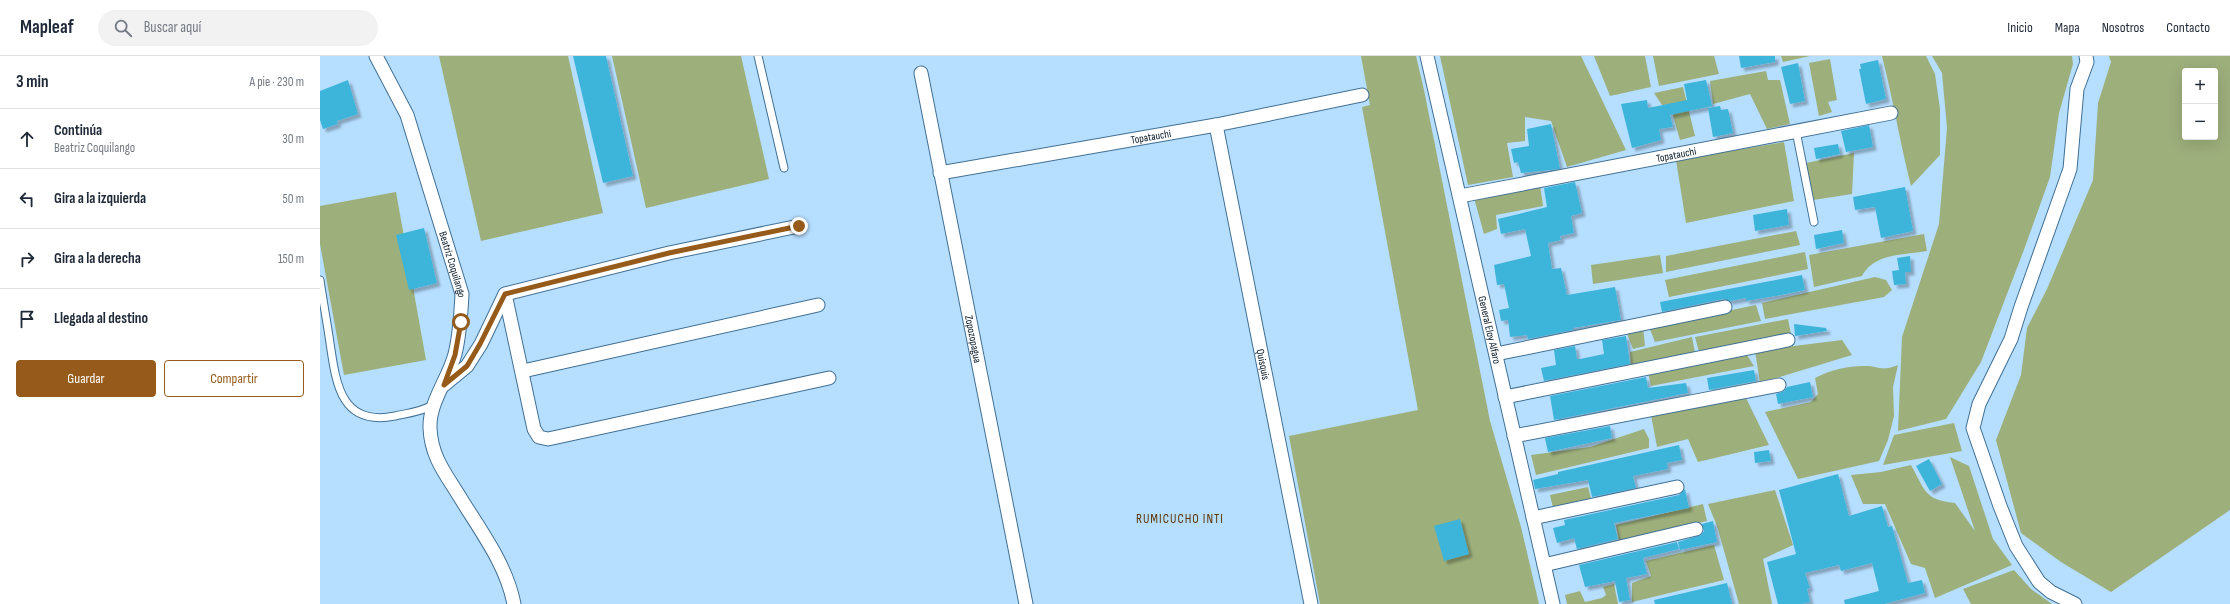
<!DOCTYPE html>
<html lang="es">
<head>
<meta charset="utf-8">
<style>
	body { margin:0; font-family:"Sofia Sans Condensed",sans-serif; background:#f2f2f3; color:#1f2937 }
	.controls { position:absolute; right:12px; top:12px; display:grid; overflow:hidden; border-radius:4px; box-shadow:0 4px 16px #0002 }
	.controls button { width:36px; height:36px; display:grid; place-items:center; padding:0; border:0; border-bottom:1px solid #e0e1e3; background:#fff; color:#1f2937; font:20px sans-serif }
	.stop { position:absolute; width:12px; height:12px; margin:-9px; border:3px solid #965b1a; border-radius:50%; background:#fff }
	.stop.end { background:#965b1a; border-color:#fff; box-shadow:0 1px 4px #0008 }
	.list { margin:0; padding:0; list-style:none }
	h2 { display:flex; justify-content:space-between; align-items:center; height:52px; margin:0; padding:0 16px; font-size:17px }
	h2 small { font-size:13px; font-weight:400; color:#747a83 }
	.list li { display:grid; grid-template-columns:26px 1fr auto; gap:12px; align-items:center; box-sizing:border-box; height:60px; padding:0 16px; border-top:1px solid #e0e1e3 }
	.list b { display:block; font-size:15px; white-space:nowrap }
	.list p { margin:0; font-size:13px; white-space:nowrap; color:#747a83 }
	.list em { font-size:13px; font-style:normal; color:#747a83 }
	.actions { display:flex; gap:8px; padding:12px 16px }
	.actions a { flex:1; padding:9px 0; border:1px solid #965b1a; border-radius:4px; text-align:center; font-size:14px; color:#965b1a }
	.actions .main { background:#965b1a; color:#fff }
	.icon { flex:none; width:22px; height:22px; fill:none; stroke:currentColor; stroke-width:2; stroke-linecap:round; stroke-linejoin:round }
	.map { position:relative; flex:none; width:1910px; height:548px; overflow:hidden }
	header { display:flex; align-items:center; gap:24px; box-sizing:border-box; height:56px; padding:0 20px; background:#fff; border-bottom:1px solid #e0e1e3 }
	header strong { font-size:19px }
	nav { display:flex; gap:22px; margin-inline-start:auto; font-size:14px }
	.search { width:280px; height:36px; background:#f2f2f3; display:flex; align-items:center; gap:10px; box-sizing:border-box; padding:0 14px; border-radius:22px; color:#747a83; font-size:15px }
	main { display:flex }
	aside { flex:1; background:#fff }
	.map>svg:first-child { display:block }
</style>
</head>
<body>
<header>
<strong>Mapleaf</strong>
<div class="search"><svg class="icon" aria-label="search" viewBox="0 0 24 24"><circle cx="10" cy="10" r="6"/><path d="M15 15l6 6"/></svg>Buscar aquí</div>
<nav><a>Inicio</a><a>Mapa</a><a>Nosotros</a><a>Contacto</a></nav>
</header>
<main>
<aside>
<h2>3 min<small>A pie · 230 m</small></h2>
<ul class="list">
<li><svg class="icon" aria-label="ahead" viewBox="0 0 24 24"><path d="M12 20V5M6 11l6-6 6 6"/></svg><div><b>Continúa</b><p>Beatriz Coquilango</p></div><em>30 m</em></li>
<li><svg class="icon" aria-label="left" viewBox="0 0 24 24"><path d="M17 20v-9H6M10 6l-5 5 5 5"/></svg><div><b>Gira a la izquierda</b></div><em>50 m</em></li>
<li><svg class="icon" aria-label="right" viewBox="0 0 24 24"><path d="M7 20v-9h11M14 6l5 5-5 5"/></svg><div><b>Gira a la derecha</b></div><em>150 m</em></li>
<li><svg class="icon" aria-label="arrive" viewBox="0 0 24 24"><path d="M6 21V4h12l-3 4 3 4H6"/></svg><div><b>Llegada al destino</b></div></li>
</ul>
<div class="actions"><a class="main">Guardar</a><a>Compartir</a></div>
</aside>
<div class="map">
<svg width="1910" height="548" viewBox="0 0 1910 548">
	<defs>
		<filter id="shadow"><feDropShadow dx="3.5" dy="3.5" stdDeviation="1" flood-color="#0004"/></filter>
	</defs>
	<rect width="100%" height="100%" fill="#b6deff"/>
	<g fill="#9daf7b" fill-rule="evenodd">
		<path d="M119 0H248L283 157 161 185Z"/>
		<path d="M292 0H421L449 123 326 152Z"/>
		<path d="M1041 0H1096L1104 34 1170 365 1201 471 1219 548H1000L969 380 1098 354 1042 51 1050 49Z"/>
		<path d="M1120 0H1261L1306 94 1247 111 1231 65 1205 61V85L1187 87 1193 121 1148 129Z"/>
		<path d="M1274 0H1325L1331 31 1290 40Z"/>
		<path d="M1333 0H1394L1399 18 1339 30Z"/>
		<path d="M1461 0H1490L1463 6Z"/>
		<path d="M1562 0H1606L1615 18 1620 53V99L1591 130C1580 87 1573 43 1562 0Z"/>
		<path d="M1612 0H1752L1753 8 1739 57 1730 121 1705 191 1661 306 1626 363 1578 375 1582 281 1619 168 1627 72 1622 17Z"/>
		<path d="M1789 0H1910V454L1791 536 1741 506 1701 477 1676 384 1701 319 1707 272 1727 233 1773 124 1778 47 1791 6ZM1865 15H1895V81H1865Z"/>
		<path d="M1510 3 1517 44 1508 46 1512 56 1499 60 1489 7Z"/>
		<path d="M1446 15 1448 24H1460L1470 68 1447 73 1430 38 1393 48 1390 25Z"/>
		<path d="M1363 31 1375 80 1360 84 1350 49H1342L1334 37Z"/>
		<path d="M1464 86 1474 145 1366 167 1356 104Z"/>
		<path d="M1534 97 1532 138 1493 144 1486 107Z"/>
		<path d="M1220 129 1223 150 1176 159 1177 173 1164 178 1154 142Z"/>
		<path d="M76 136 106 304 24 319 0 188V150Z"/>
		<path d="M1476 175 1480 189 1346 216V200Z"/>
		<path d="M1604 178 1607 195C1584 199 1554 197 1542 220L1494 231 1489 199Z"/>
		<path d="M1485 196 1488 213 1349 241 1345 224Z"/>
		<path d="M1340 199 1343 217 1273 228 1271 209Z"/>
		<path d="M1555 221 1566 224 1572 234 1564 241 1445 263 1442 247Z"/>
		<path d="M1436 249 1441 265 1335 286 1329 271Z"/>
		<path d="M1468 263 1471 278 1379 296 1375 281Z"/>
		<path d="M1323 270 1325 290 1313 293 1306 275Z"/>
		<path d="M1372 281 1375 296 1311 310 1310 296Z"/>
		<path d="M1522 284 1532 299 1440 327 1435 295Z"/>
		<path d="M1425 296 1434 310 1331 330 1328 316Z"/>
		<path d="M1578 309 1573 331 1574 360 1568 384 1559 405 1478 423 1445 356 1491 346 1498 338 1495 322C1510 314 1527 310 1544 310 1561 310 1560 316 1578 309Z"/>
		<path d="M1425 340 1449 389 1378 406 1368 383 1337 391 1331 359Z"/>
		<path d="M1634 367 1642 395 1563 409 1574 379Z"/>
		<path d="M1324 373 1329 383V392L1216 419 1211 399 1270 391Z"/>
		<path d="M1630 401 1649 410 1673 483 1692 509 1615 542 1605 512 1591 508 1565 448H1543L1531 419 1561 416 1591 409C1605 434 1604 444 1635 447L1655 475Z"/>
		<path d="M1268 431 1272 446 1233 452 1230 439Z"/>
		<path d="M1455 434 1473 489 1443 503 1452 548H1419L1397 470 1388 448Z"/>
		<path d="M1383 448 1387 465 1299 485 1296 469Z"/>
		<path d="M1394 489 1404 524 1312 546V527L1331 520 1326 505Z"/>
		<path d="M1694 514 1711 533 1732 548H1651L1643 533Z"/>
		<path d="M1294 528 1298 548H1247L1245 539 1260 535 1265 546 1282 542 1286 539 1283 531Z"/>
	</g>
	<g fill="#3db4da" filter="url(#shadow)">
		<path d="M253 0H286L313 120 283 127Z"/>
		<path d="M1419 0H1455V6L1421 12Z"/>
		<path d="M1558 4 1566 43 1546 48 1539 13H1541L1540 8Z"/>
		<path d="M1478 7 1485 45 1470 48 1461 11Z"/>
		<path d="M28 24 38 58 17 65 18 68 3 73 0 64V35Z"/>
		<path d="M1386 24 1392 50 1350 59 1353 71 1339 73 1341 84 1312 92 1301 48 1327 44 1328 52 1367 44 1364 28Z"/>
		<path d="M1400 50 1401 54 1408 53 1413 77 1393 81 1388 52Z"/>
		<path d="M1231 68 1240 113 1201 117 1198 106 1194 107 1191 93 1209 90 1207 73Z"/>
		<path d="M1549 69 1553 91 1526 96 1521 75Z"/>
		<path d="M1518 88 1520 98 1496 103 1494 92Z"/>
		<path d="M1255 126 1262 157 1251 160 1254 177 1240 180 1241 184 1228 187 1232 213 1241 212 1247 239 1295 231 1301 264 1253 272V274L1208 283 1207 279 1190 281 1188 264 1181 265 1179 254 1189 252 1184 228 1177 229 1174 209 1211 200 1205 173 1181 178 1178 163 1227 151 1224 132Z"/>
		<path d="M1585 131 1593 175 1561 182 1555 151 1535 154 1533 141Z"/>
		<path d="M1467 153 1469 169 1435 175 1433 159Z"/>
		<path d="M104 172 117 227 89 234 76 179Z"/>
		<path d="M1522 174 1524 187 1496 193 1494 179Z"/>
		<path d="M1590 200 1591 216H1585L1586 228 1574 229 1572 215 1579 214 1577 202Z"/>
		<path d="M1482 219 1485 234 1461 239 1426 245V242L1410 245 1403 243 1342 256 1340 246Z"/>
		<path d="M1474 268 1506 272 1507 275 1475 280Z"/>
		<path d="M1306 280 1310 308 1224 325 1221 312 1236 309 1234 294 1255 290 1257 303H1260L1284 298 1282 284Z"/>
		<path d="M1434 314 1436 325 1389 334 1387 322Z"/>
		<path d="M1326 321 1328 332 1366 327 1368 337 1234 364 1230 340Z"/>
		<path d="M1490 326 1493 341 1458 348 1456 338 1464 335 1467 331Z"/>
		<path d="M1290 370 1292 382 1228 396 1225 382Z"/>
		<path d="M1359 389 1362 404 1347 407 1348 413 1313 420 1316 432 1272 441 1268 424 1215 433 1213 424 1238 418V416Z"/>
		<path d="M1449 394 1451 405 1435 407 1434 396Z"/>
		<path d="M1609 403 1622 428 1610 435 1596 410Z"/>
		<path d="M1518 418 1529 460 1562 450 1568 471 1572 470 1588 527 1602 524 1605 537 1564 548H1525L1524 544 1559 535 1552 507 1521 515 1519 509 1485 517 1490 532 1487 533 1490 546 1482 548H1458L1447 506 1476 498 1459 434Z"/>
		<path d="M1365 433 1369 452 1294 467 1298 483 1257 493 1254 482 1237 487 1233 472 1245 469 1244 464 1359 439Z"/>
		<path d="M1140 463 1149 498 1124 505 1114 470Z"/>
		<path d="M1393 465 1397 486 1360 494 1358 486 1381 479 1384 475 1382 468Z"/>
		<path d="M1357 486 1359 493 1323 502 1327 518 1306 522 1310 544 1299 546 1295 525 1265 531 1259 509Z"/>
		<path d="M1407 527 1412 548H1335L1334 544Z"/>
	</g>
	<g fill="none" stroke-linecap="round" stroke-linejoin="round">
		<g stroke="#417094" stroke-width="9">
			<g id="lane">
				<path d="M438 0 464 112"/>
				<path d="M1476 75 1494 166"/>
				<path d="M0 224C3 245 7 266 10 287 16 328 21 371 75 360 88 357 101 356 113 349"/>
			</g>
		</g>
		<g stroke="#417094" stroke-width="15">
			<g id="street">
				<path id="s1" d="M56 0 87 59 142 238C141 258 140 278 135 298 129 322 109 346 110 372 111 399 124 416 138 438 159 473 186 507 194 548"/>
				<path id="s2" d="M1107 0 1233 548"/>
				<path id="s3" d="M601 17 706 548"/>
				<path id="s4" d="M896 69 991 548"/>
				<path id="s5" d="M620 117 896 69 1042 39"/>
				<path id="s6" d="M1140 140 1571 57"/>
				<path d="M185 238 214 373 219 381 228 383 509 322"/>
				<path d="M1176 298 1405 251"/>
				<path d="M203 315 498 249"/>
				<path d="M124 329 147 310 161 288 185 238 349 197 479 170"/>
				<path d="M1185 341 1468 284"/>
				<path d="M1194 380 1459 329"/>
				<path d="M1213 462 1357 431"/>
				<path d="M1224 509 1376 473"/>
				<path d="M1755 548 1731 536 1719 526 1696 490 1680 450 1653 372 1659 348 1691 283 1701 251 1750 113 1757 33 1767 6 1766 0"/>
			</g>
		</g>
		<use href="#lane" stroke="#fff" stroke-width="7"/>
		<use href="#street" stroke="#fff" stroke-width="13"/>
	</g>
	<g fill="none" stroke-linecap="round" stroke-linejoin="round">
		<path stroke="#965b1a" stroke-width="5" d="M141 266 135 299 124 329 147 310 160 288 185 238 349 197 479 170"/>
	</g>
	<g text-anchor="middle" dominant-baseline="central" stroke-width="3.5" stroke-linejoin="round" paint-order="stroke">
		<g font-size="11" fill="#031523" stroke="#b6deff">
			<text stroke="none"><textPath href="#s5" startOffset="214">Topatauchi</textPath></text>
			<text stroke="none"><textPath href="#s6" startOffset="220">Topatauchi</textPath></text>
			<text stroke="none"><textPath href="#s1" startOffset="223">Beatriz Coquilango</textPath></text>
			<text stroke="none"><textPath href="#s2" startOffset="281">General Eloy Alfaro</textPath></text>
			<text stroke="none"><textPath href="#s3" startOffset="271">Zopozopagua</textPath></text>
			<text stroke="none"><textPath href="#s4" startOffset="244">Quisquis</textPath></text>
		</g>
		<g font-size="13" letter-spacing="1" fill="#5b3404" stroke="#b6deff">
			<text x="860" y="463">RUMICUCHO INTI</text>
		</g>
	</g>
</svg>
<div class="controls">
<button>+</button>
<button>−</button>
</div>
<div class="stop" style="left:141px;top:266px"></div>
<div class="stop end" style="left:479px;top:170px"></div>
</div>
</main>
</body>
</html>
